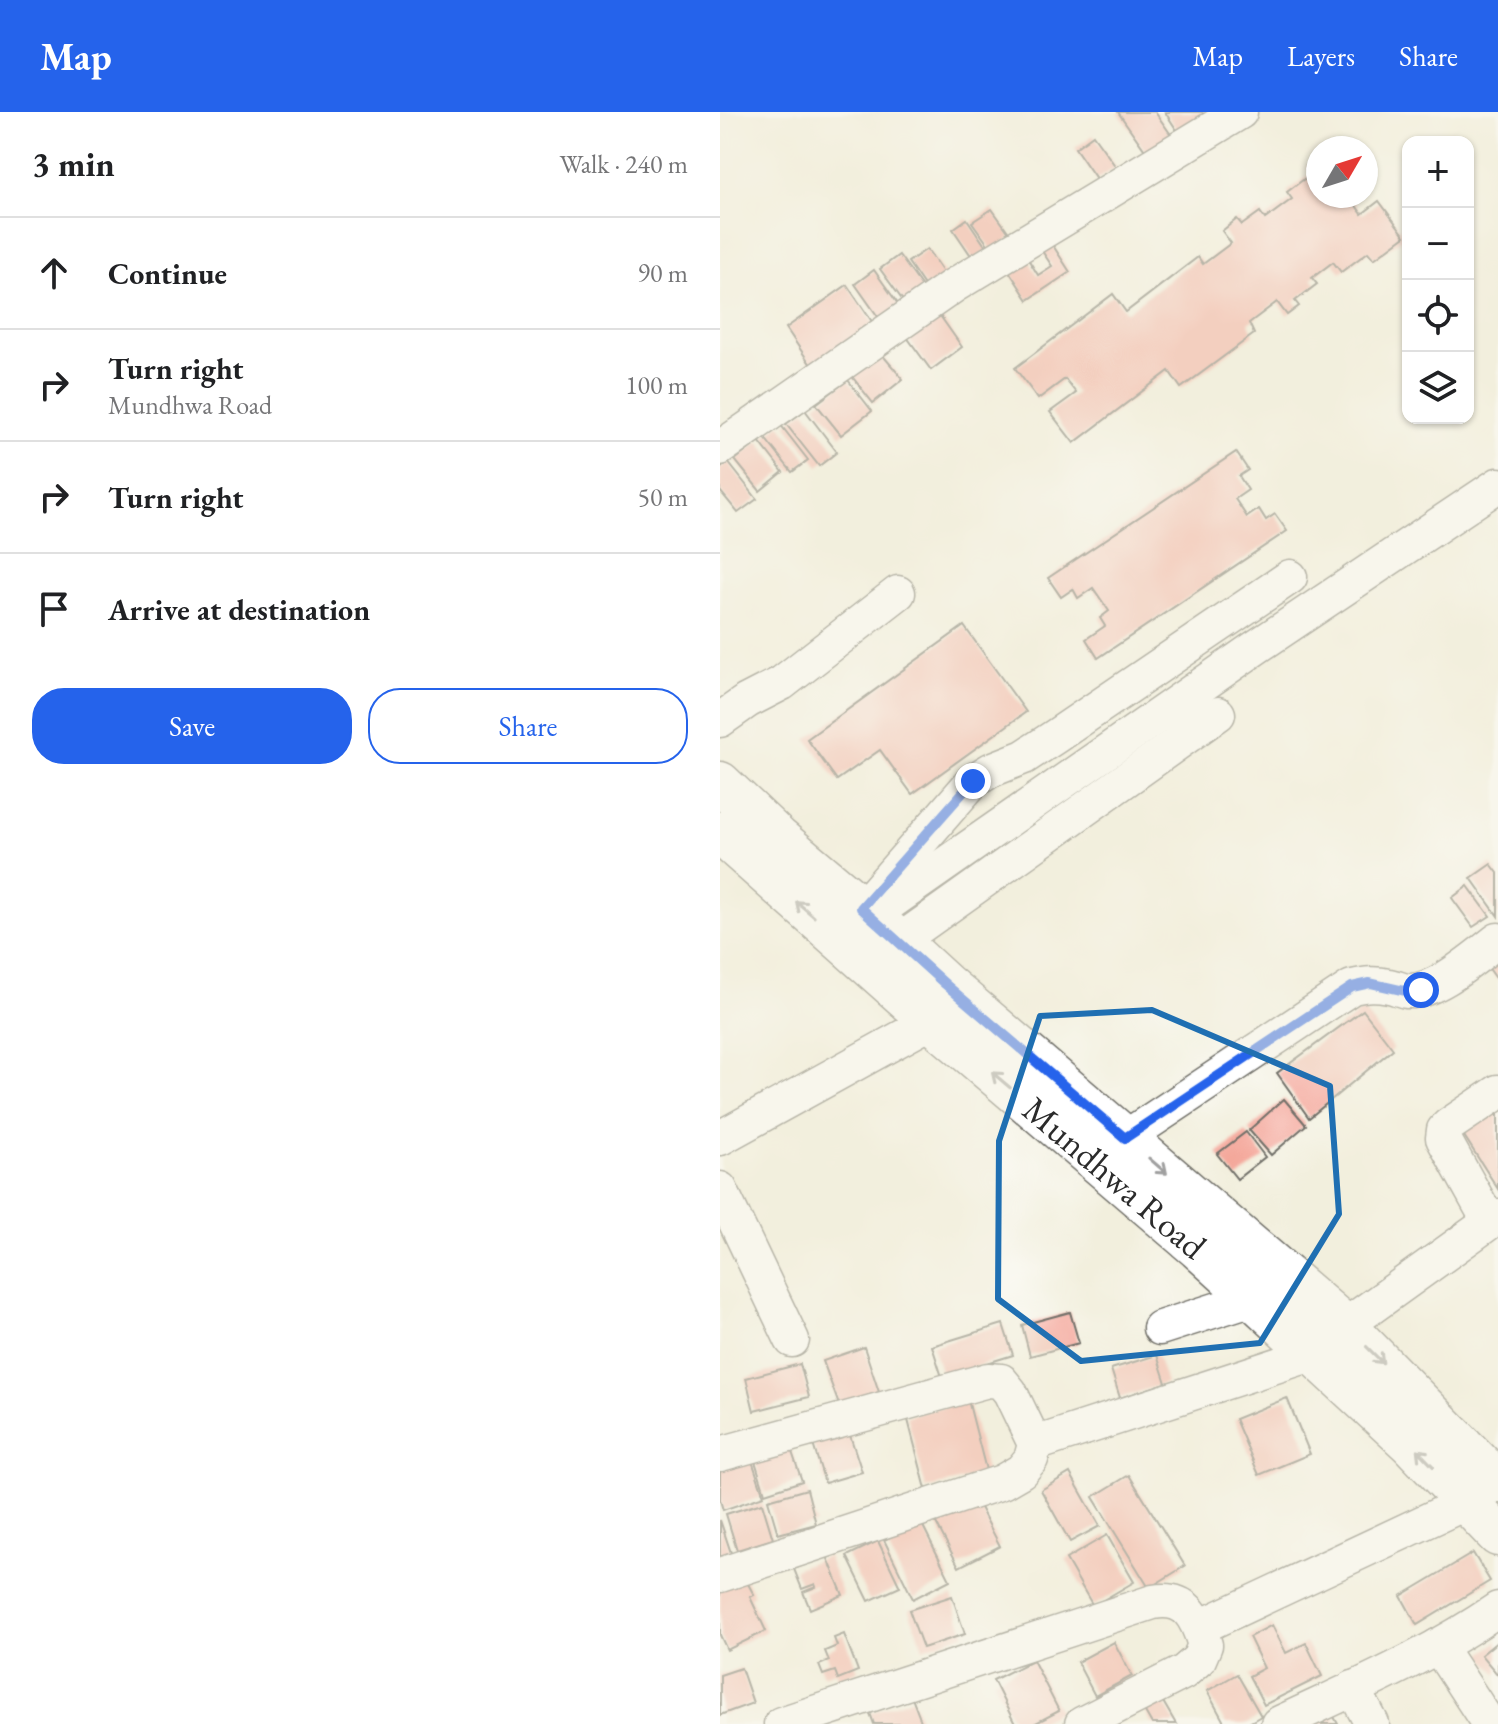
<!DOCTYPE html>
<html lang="en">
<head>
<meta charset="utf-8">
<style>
	body { margin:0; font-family:"EB Garamond",serif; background:#f6f6f6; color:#202124 }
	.controls { position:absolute; right:24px; top:24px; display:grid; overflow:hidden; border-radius:16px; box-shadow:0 2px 6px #0004 }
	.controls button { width:72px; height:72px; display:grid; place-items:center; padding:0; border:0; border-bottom:2px solid #e0e0e0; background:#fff; color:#202124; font:40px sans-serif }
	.compass { position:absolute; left:586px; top:24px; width:72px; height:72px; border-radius:50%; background:#fff; box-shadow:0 2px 6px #0004; rotate:51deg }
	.stop { position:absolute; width:24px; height:24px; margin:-18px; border:6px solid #2563eb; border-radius:50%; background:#fff }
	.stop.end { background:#2563eb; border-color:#fff; box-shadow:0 2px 8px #0008 }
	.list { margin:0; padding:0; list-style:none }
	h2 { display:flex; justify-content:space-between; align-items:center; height:104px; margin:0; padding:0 32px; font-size:34px }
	h2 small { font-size:26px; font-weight:400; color:#757577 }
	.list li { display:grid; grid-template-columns:52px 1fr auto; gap:24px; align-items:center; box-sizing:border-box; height:112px; padding:0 32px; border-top:2px solid #e0e0e0 }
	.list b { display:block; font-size:30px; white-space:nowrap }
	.list p { margin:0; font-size:26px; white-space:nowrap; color:#757577 }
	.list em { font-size:26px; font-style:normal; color:#757577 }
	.actions { display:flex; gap:16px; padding:24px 32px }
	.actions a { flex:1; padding:18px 0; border:2px solid #2563eb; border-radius:32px; text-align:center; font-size:28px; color:#2563eb }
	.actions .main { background:#2563eb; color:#fff }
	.icon { flex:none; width:44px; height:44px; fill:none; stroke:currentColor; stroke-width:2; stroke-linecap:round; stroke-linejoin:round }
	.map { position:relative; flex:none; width:778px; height:1612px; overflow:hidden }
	header { display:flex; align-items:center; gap:48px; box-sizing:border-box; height:112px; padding:0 40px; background:#2563eb; color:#fff }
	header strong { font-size:38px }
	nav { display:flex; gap:44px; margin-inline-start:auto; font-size:28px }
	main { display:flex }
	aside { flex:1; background:#fff }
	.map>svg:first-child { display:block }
</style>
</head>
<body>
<header>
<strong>Map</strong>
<nav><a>Map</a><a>Layers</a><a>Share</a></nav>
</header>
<main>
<aside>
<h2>3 min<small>Walk · 240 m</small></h2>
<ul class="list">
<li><svg class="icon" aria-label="ahead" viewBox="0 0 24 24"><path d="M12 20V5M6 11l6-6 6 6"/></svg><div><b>Continue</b></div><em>90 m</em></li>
<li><svg class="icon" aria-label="right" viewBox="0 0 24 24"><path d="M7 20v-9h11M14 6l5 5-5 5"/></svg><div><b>Turn right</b><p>Mundhwa Road</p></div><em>100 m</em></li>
<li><svg class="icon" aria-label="right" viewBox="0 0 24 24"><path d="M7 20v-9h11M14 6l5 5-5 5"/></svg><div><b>Turn right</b></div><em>50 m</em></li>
<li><svg class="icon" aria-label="arrive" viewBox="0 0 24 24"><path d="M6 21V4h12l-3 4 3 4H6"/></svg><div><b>Arrive at destination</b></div></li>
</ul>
<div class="actions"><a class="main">Save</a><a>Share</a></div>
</aside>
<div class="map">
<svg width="778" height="1612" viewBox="0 0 778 1612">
	<rect width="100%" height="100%" fill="#fff"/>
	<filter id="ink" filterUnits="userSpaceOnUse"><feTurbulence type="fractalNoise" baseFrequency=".0125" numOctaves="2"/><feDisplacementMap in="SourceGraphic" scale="16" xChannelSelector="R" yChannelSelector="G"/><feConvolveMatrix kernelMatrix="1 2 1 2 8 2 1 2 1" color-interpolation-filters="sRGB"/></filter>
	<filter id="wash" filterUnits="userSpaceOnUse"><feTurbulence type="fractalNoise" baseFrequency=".006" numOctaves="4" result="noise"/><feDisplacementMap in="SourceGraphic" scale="32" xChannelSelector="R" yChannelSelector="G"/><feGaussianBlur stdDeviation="1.8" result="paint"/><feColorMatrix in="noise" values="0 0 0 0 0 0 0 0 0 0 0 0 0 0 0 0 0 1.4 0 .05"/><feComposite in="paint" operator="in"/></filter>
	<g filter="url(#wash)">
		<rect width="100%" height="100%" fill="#f2efdd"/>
		<g id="blocks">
			<g fill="#f4a89b">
				<path d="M398 0H435L454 27 429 44Z"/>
				<path d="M445 0H482L486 6 460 23Z"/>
				<path d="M373 23 396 55 377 68 355 36Z"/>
				<path d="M598 46V84H629L642 102 659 89 685 124 654 147 648 140 621 160 613 150 592 166 597 172 575 189 579 194 567 203 557 190 529 211 534 222 461 276 449 259 354 331 330 300 356 281 345 267 318 287 295 256 393 182 406 200 478 145 483 152 511 131 502 119 517 107 522 113 540 100 545 107 572 87 567 80 592 61 586 55Z"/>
				<path d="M272 97 292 125 272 138 252 110Z"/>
				<path d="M247 107 268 138 254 148 233 117Z"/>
				<path d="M332 132 350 160 308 188 289 159 308 147 318 163 332 154 322 139Z"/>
				<path d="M207 137 229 169 210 182 188 150Z"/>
				<path d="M179 143 208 183 189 197 160 157Z"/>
				<path d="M154 158 185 202 166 216 135 172Z"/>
				<path d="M127 173 155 214 93 256 66 216Z"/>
				<path d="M216 198 242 235 211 258 184 221Z"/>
				<path d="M159 239 183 267 153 291 130 262Z"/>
				<path d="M128 268 152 299 121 323 96 292Z"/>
				<path d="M85 298 117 340 99 354 66 312Z"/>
				<path d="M60 312 88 348 72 360 44 325Z"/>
				<path d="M39 329 63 360 40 379 15 348Z"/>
				<path d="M516 340 528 358 519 364 528 378 515 387 527 405 539 397 546 408 555 402 567 419 378 546 366 527 385 514 380 506 389 499 373 476 358 486 353 477 341 485 328 466Z"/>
				<path d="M8 350 37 387 18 401 0 379V357Z"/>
				<path d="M244 514 306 600 192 682 160 638 117 668 87 627Z"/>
				<path d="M771 752 778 761V804L751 766Z"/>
				<path d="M748 774 770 804 753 815 732 786Z"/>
				<path d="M778 842V869L765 851Z"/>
				<path d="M643 898 673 937 589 1006 557 961Z"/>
				<path d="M564 987 586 1013 551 1043 529 1018Z"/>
				<path d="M778 994V1077L741 1019Z"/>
				<path d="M526 1020 545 1045 517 1067 497 1042Z"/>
				<path d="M350 1200 359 1231 310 1244 302 1213Z"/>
				<path d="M283 1212 293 1243 222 1265 212 1234Z"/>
				<path d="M144 1235 159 1280 119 1293 103 1249Z"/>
				<path d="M437 1243 446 1271 400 1286 391 1257Z"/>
				<path d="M80 1252 89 1285 34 1299 26 1266Z"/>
				<path d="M567 1286 590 1342 539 1363 515 1307Z"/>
				<path d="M248 1288 267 1362 206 1377 187 1304Z"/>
				<path d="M128 1317 142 1360 105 1371 92 1329Z"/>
				<path d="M71 1337 82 1369 45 1381 35 1349Z"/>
				<path d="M30 1343 44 1384 3 1398 0 1388V1353Z"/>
				<path d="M350 1361 380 1414 350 1430 321 1378Z"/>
				<path d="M409 1363 465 1454 429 1476 373 1385Z"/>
				<path d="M87 1377 96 1412 58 1422 48 1388Z"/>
				<path d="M254 1384 280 1434 239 1455 213 1405Z"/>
				<path d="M42 1391 53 1427 17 1438 6 1402Z"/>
				<path d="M0 1408 14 1450 0 1455Z"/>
				<path d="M201 1410 230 1468 193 1487 164 1428Z"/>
				<path d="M387 1423 414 1470 373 1494 346 1447Z"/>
				<path d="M158 1429 180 1475 149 1489 127 1444Z"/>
				<path d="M753 1441 770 1469 697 1513 681 1484Z"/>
				<path d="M107 1444 123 1483 90 1497 83 1480 96 1475 95 1472 82 1477 74 1457Z"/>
				<path d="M26 1468 34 1483 30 1485 46 1519 7 1538 0 1523V1472Z"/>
				<path d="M232 1484 245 1522 203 1536 189 1498Z"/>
				<path d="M552 1513 566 1541 586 1531 602 1564 544 1593 529 1564 544 1556 529 1525Z"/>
				<path d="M124 1522 138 1559 118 1567 115 1559 103 1563 99 1553 109 1549 105 1539 117 1534 114 1526Z"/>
				<path d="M778 1529V1563L761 1543Z"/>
				<path d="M394 1530 412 1564 375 1584 357 1550Z"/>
				<path d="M313 1548 339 1599 314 1612H295L273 1568Z"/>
				<path d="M21 1556 33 1591 0 1603V1563Z"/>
				<path d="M517 1562 541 1604 527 1612H505L487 1579Z"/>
				<path d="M192 1586 202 1612H154L150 1601Z"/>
				<path d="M442 1588 456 1612H432L424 1598Z"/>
				<path d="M609 1596 618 1612H579Z"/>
			</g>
		</g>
	</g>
	<g filter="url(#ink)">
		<use href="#blocks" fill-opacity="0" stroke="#717069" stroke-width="2"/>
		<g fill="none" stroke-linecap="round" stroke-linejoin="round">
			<g stroke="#717069" stroke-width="37">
				<g id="minor">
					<path d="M0 336 233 174 520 0"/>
					<path d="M0 608 27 589 62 571 178 481"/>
					<path d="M144 794 253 669 271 658 304 645 336 624 570 465"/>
					<path d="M151 804 535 536 778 373"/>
					<path d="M178 830 498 602"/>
					<path d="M0 1026 212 909"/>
					<path d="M385 1041 405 1026 632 875C646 872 655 871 669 874 675 875 681 878 687 879 716 881 755 845 778 828"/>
					<path d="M0 1077 72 1228"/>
					<path d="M769 1109 723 1026 724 1018 729 1013 778 980"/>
					<path d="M440 1216 533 1186"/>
					<path d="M315 1332 592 1242 625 1214 778 1104"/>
					<path d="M0 1342 268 1268 281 1269 290 1280 315 1332 311 1347 301 1359 282 1370 0 1463"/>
					<path d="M480 1515 747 1390"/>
					<path d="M718 1534 769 1612"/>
					<path d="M633 1576 652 1612"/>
					<path d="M61 1612 433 1490C466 1484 476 1504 485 1533L479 1547 464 1560 362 1612"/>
					<path d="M558 1612C632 1577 710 1544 778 1497"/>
				</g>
			</g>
			<g stroke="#717069" stroke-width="45">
				<g id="major">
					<path d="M0 671 58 726 151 804 225 872 625 1214 778 1370"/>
					<path id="s1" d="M0 721 212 909 478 1136 533 1186 690 1331 778 1423"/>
				</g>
			</g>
			<use href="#minor" stroke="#fff" stroke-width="34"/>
			<use href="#major" stroke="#fff" stroke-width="42"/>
		</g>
		<defs><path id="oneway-shaft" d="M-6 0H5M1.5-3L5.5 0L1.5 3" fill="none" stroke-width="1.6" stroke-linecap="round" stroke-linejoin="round" transform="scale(2)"/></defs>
		<g stroke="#a0a0a0">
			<use href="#oneway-shaft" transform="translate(85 797) rotate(-139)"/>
			<use href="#oneway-shaft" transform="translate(281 968) rotate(-140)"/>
			<use href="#oneway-shaft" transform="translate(438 1054) rotate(41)"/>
			<use href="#oneway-shaft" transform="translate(655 1243) rotate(45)"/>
			<use href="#oneway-shaft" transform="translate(705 1346) rotate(-134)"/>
		</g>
	</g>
	<g fill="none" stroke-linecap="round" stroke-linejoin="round" filter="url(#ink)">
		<path stroke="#2563eb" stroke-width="10" d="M253 669 141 796 225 872 405 1026 632 875 650 871 685 879 701 878"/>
	</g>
	<path d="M0 0H778V1612H0ZM432 898 610 974 619 1102 540 1231 361 1249 278 1187 279 1029 320 904Z" fill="#f2efdd" fill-opacity=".55" fill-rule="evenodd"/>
	<path fill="none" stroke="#1f6fb2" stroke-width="6" stroke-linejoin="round" d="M432 898 610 974 619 1102 540 1231 361 1249 278 1187 279 1029 320 904Z"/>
	<g text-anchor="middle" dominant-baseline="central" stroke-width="6" stroke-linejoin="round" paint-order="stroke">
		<g font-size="36" fill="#2b2b2b" stroke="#fff">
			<text stroke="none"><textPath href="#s1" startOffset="524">Mundhwa Road</textPath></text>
		</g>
	</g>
</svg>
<div class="controls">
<button>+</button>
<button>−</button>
<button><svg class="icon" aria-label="locate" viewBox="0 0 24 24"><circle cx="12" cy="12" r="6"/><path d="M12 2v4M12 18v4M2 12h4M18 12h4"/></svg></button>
<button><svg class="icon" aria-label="layers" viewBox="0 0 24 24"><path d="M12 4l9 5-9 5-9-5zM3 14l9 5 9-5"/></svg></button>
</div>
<svg class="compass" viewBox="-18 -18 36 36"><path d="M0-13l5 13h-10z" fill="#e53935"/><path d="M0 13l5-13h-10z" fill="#757577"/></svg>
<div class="stop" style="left:701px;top:878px"></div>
<div class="stop end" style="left:253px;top:669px"></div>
</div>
</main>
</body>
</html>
